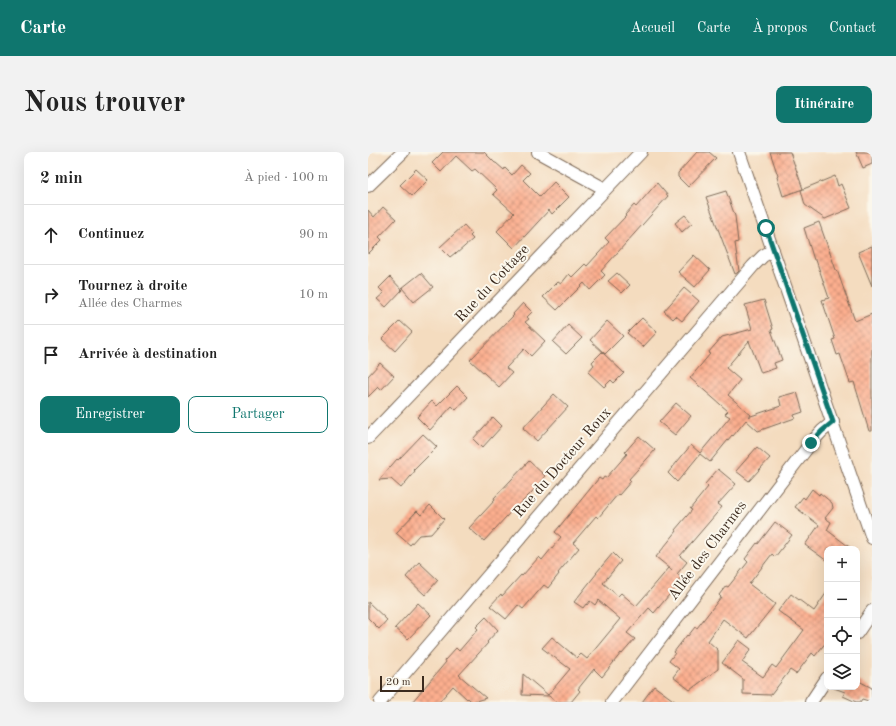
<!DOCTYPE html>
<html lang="fr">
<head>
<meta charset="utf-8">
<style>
	body { margin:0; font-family:"Old Standard TT",serif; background:#f2f2f2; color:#222 }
	.controls { position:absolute; right:12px; bottom:12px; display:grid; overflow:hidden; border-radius:8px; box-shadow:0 4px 16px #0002 }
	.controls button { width:36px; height:36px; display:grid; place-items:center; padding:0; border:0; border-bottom:1px solid #e0e0e0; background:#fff; color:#222; font:20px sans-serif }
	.scale { position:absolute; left:12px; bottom:10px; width:44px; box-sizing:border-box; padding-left:4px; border:2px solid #3b2a1e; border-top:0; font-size:11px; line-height:14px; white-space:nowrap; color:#3b2a1e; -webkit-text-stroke:3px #fbf7ec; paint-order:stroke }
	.stop { position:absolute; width:12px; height:12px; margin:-9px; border:3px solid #0f766e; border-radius:50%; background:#fff }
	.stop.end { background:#0f766e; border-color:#fff; box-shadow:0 1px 4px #0008 }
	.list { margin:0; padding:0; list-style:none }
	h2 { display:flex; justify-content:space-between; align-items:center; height:52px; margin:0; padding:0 16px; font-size:17px }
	h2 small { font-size:13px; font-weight:400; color:#767676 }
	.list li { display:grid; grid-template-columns:26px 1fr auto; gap:12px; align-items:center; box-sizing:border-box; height:60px; padding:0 16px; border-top:1px solid #e0e0e0 }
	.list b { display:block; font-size:15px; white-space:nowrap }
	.list p { margin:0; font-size:13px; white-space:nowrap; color:#767676 }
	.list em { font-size:13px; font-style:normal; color:#767676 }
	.actions { display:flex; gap:8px; padding:12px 16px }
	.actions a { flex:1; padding:9px 0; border:1px solid #0f766e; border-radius:8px; text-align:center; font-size:14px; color:#0f766e }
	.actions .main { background:#0f766e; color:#fff }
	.icon { flex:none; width:22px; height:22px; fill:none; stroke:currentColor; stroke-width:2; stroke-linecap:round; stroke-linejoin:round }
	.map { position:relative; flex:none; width:504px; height:550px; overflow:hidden; border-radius:8px }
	header { display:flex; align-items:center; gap:24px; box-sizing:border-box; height:56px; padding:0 20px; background:#0f766e; color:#fff }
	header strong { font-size:19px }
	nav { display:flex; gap:22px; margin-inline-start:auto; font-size:14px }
	.intro { display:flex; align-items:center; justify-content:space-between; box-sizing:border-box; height:96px; padding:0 24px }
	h1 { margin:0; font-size:28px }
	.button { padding:10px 18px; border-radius:8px; background:#0f766e; color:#fff; font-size:14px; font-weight:700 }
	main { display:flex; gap:24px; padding:0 24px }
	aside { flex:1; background:#fff; border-radius:8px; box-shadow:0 4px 16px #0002 }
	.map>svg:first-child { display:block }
</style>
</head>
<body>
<header>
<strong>Carte</strong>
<nav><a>Accueil</a><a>Carte</a><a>À propos</a><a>Contact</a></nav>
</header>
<div class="intro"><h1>Nous trouver</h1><a class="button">Itinéraire</a></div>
<main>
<aside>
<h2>2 min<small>À pied · 100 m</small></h2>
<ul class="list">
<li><svg class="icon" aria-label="ahead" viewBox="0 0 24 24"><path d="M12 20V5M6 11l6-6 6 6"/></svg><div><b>Continuez</b></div><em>90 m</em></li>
<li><svg class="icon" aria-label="right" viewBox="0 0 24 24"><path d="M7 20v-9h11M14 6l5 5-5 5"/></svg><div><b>Tournez à droite</b><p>Allée des Charmes</p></div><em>10 m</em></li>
<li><svg class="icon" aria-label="arrive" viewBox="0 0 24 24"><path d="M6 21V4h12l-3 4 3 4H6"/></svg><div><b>Arrivée à destination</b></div></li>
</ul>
<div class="actions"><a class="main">Enregistrer</a><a>Partager</a></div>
</aside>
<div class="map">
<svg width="504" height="550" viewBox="0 0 504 550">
	<defs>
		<pattern id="building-cross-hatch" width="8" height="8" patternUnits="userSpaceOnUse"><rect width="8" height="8" fill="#fcae8e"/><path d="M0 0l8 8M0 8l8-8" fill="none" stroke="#cd8e73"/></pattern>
	</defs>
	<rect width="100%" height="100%" fill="#fbf7ec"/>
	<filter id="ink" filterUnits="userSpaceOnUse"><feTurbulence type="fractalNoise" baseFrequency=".025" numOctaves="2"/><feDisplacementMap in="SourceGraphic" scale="8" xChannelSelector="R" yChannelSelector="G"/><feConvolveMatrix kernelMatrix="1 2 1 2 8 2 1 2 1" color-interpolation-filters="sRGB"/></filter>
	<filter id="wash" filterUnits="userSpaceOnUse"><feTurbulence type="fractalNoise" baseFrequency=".012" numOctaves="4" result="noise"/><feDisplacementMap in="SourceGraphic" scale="16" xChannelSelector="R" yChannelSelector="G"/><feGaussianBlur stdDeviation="0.9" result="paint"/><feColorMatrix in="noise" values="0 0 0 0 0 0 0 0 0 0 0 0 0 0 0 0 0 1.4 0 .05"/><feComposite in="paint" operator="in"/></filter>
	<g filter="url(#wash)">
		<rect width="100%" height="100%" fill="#f4dcbf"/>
		<g id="blocks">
			<g fill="url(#building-cross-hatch)">
				<path d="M75 0H116L127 11H128L136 18 137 16 144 23 153 13 162 21 155 28 172 45 186 30 201 45 184 62 181 58 146 96 129 79 146 61 125 42 129 38 107 17 104 19 88 4 73 20 64 11Z"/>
				<path d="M329 0H341L348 6 320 35 310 25V21Z"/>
				<path d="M402 0H422L435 37 415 44 409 25 410 24Z"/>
				<path d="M488 0H504V12L495 16Z"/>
				<path d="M48 17 60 28 44 44 32 33Z"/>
				<path d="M467 24 470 34 473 32 483 56 457 67 437 53 433 38Z"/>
				<path d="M289 31 300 44 233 119 237 123 222 138 216 131 189 158 175 145 190 130 193 132 201 122 204 125 217 112 219 114 241 90 237 86 258 64 257 63 266 53 268 55Z"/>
				<path d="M358 39 367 64 370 90 367 91 371 119 369 121 367 122 338 45Z"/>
				<path d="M15 55 28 67 11 85 14 88 0 102V58L6 65Z"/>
				<path d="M317 63 324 71 314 80 307 71Z"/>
				<path d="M451 70 468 118H469L487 169 504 162V279H501L486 230 482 231 472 202 469 203 464 188 467 187 454 148 461 146 448 108H446L436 76Z"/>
				<path d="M96 73 104 82 102 84 105 87 88 102 87 101 82 105 72 95Z"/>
				<path d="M504 94V134L490 100Z"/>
				<path d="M326 103 342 118 327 135 310 120Z"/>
				<path d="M53 121 65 135 46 150 34 136Z"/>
				<path d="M249 121 262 133 254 141 240 129Z"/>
				<path d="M22 125 34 138 18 155 9 147 16 141 11 136Z"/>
				<path d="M316 136 331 149 314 169 308 164 305 167 296 159Z"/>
				<path d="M396 148 405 177 403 178 414 208 406 211 408 216 393 221 381 189 358 216 372 228 360 243 383 263 380 265 413 254 411 245 429 240 435 260 426 263 427 266 390 279 378 268 365 284 364 283 342 310 332 302 309 330 300 321 323 293 332 301 362 265 357 262 360 259 322 226 342 202 340 201 354 185 384 177 377 153Z"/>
				<path d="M155 151 164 160 159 165 161 167 157 170 177 189 163 204 156 197 138 216 144 221 131 235 102 208 146 163 145 162Z"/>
				<path d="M274 166 289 180 275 195 259 181Z"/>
				<path d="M32 169 44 180 27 199 14 187Z"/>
				<path d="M239 169 255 184 237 202 222 188Z"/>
				<path d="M200 173 214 186 198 202 185 190Z"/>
				<path d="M234 200 256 221 246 231 243 228 236 235 220 220 226 213 224 210Z"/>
				<path d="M12 211 26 224 13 238 10 235 0 245V224Z"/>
				<path d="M89 234 100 245 88 258 84 254 62 278 49 265 64 249 69 254Z"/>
				<path d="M186 242 200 255 169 289 155 276Z"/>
				<path d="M308 251 323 264 307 283 291 270Z"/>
				<path d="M125 265 134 274 114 296 105 287Z"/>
				<path d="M55 282 69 295 46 318 47 319 33 336 23 327 11 328 29 307 30 308Z"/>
				<path d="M271 284 287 298 261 327 263 329 251 343 250 342 230 366 228 364 205 391 211 396 190 421 191 422 180 436 176 433 155 457 150 453 138 467 122 454 133 442 134 444 153 423 154 424 171 405 174 408 193 385 187 380 231 326 234 328 236 325 238 326 259 302 257 300Z"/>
				<path d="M389 295 402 306 381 329 368 319Z"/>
				<path d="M161 309 177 324 163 341 150 354 149 353 116 389 101 376 127 348 126 346Z"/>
				<path d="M350 317 368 332 350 352 354 355 312 404 319 410 309 422 313 425 309 430 311 431 286 461 281 456 259 481 267 487 254 502 253 501 234 525 226 517 210 537 212 539 203 550H188L181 544 154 543 155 522 180 543 202 517 174 496 184 485 209 506 213 502 219 507 252 467 230 448 227 453 222 449 219 453 218 452 215 456 206 450 229 421H228L245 401 253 409 235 431 250 444 253 441 268 454 283 437 301 416 304 418 288 405 309 379 307 378 324 358 322 357 340 335 337 332Z"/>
				<path d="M444 337 451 343 452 341 464 351 465 356 457 366 463 370 459 378 484 397H459V409L437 393 451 373 427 355 435 345 437 347Z"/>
				<path d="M62 353 76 367 63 382 51 383 42 393 28 381 49 359 53 363Z"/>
				<path d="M407 370 424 383 407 405 404 402 381 432 407 452 380 486 355 467 340 489 350 498V517L322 538 305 525 311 517 301 509 307 501 306 500 319 483 320 484 327 475 329 476 353 445 351 443 358 434 360 435 380 410 377 407 389 391 390 392Z"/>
				<path d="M51 410 70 428 57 443 38 425Z"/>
				<path d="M459 440V489L447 504 444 501 428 522 422 518 403 543 375 542V527L354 511 371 488 383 497 374 510 395 525 404 513 408 516 436 478 410 459 423 442 446 459Z"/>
				<path d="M0 450 19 468 11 477 0 466Z"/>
				<path d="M50 451 63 463 40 487 27 476Z"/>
				<path d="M118 465 130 478 119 490 120 491 91 523 118 546 104 550 100 546 99 547 85 534 71 550H44L78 510 77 508 88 496 91 499 110 477 108 475Z"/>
				<path d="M489 528 504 536V550L494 547 492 550H488L475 544 477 540 466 536 467 535H489Z"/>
				<path d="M286 534 308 550H274Z"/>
			</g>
		</g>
	</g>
	<g filter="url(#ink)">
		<use href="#blocks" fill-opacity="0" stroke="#7c6856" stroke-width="1"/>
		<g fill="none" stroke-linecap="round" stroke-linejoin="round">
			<g stroke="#7c6856" stroke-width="14">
				<g id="street">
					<path d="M170 0 237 37"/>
					<path d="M371 0 504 386"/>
					<path d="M0 34 35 0"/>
					<path d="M0 286 273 0"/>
					<path d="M489 481 504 459"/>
					<path d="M12 550 385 114 395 104 405 98"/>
					<path d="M244 550 443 291 454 279 465 270"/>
					<path d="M443 550 459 526"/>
				</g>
			</g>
			<use href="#street" stroke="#fff" stroke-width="12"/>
		</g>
	</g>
	<g fill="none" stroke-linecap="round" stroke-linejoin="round" filter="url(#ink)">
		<path stroke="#0f766e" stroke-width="5" d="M398 76 465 270 454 279 443 291"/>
	</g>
	<g text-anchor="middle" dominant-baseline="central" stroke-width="4" stroke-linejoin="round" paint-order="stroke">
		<g font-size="15" fill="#3b2a1e" stroke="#fbf7ec">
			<text transform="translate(125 132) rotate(-47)">Rue du Cottage</text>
			<text transform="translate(195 311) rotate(-49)">Rue du Docteur Roux</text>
			<text transform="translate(340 399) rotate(-53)">Allée des Charmes</text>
		</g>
	</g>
</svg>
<div class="controls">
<button>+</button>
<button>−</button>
<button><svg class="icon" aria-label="locate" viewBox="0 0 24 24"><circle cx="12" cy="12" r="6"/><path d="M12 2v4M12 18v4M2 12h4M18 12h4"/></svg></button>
<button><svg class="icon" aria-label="layers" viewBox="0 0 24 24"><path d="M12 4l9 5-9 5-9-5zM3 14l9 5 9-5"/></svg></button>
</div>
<div class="scale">20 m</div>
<div class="stop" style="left:398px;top:76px"></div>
<div class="stop end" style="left:443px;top:291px"></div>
</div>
</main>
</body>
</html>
